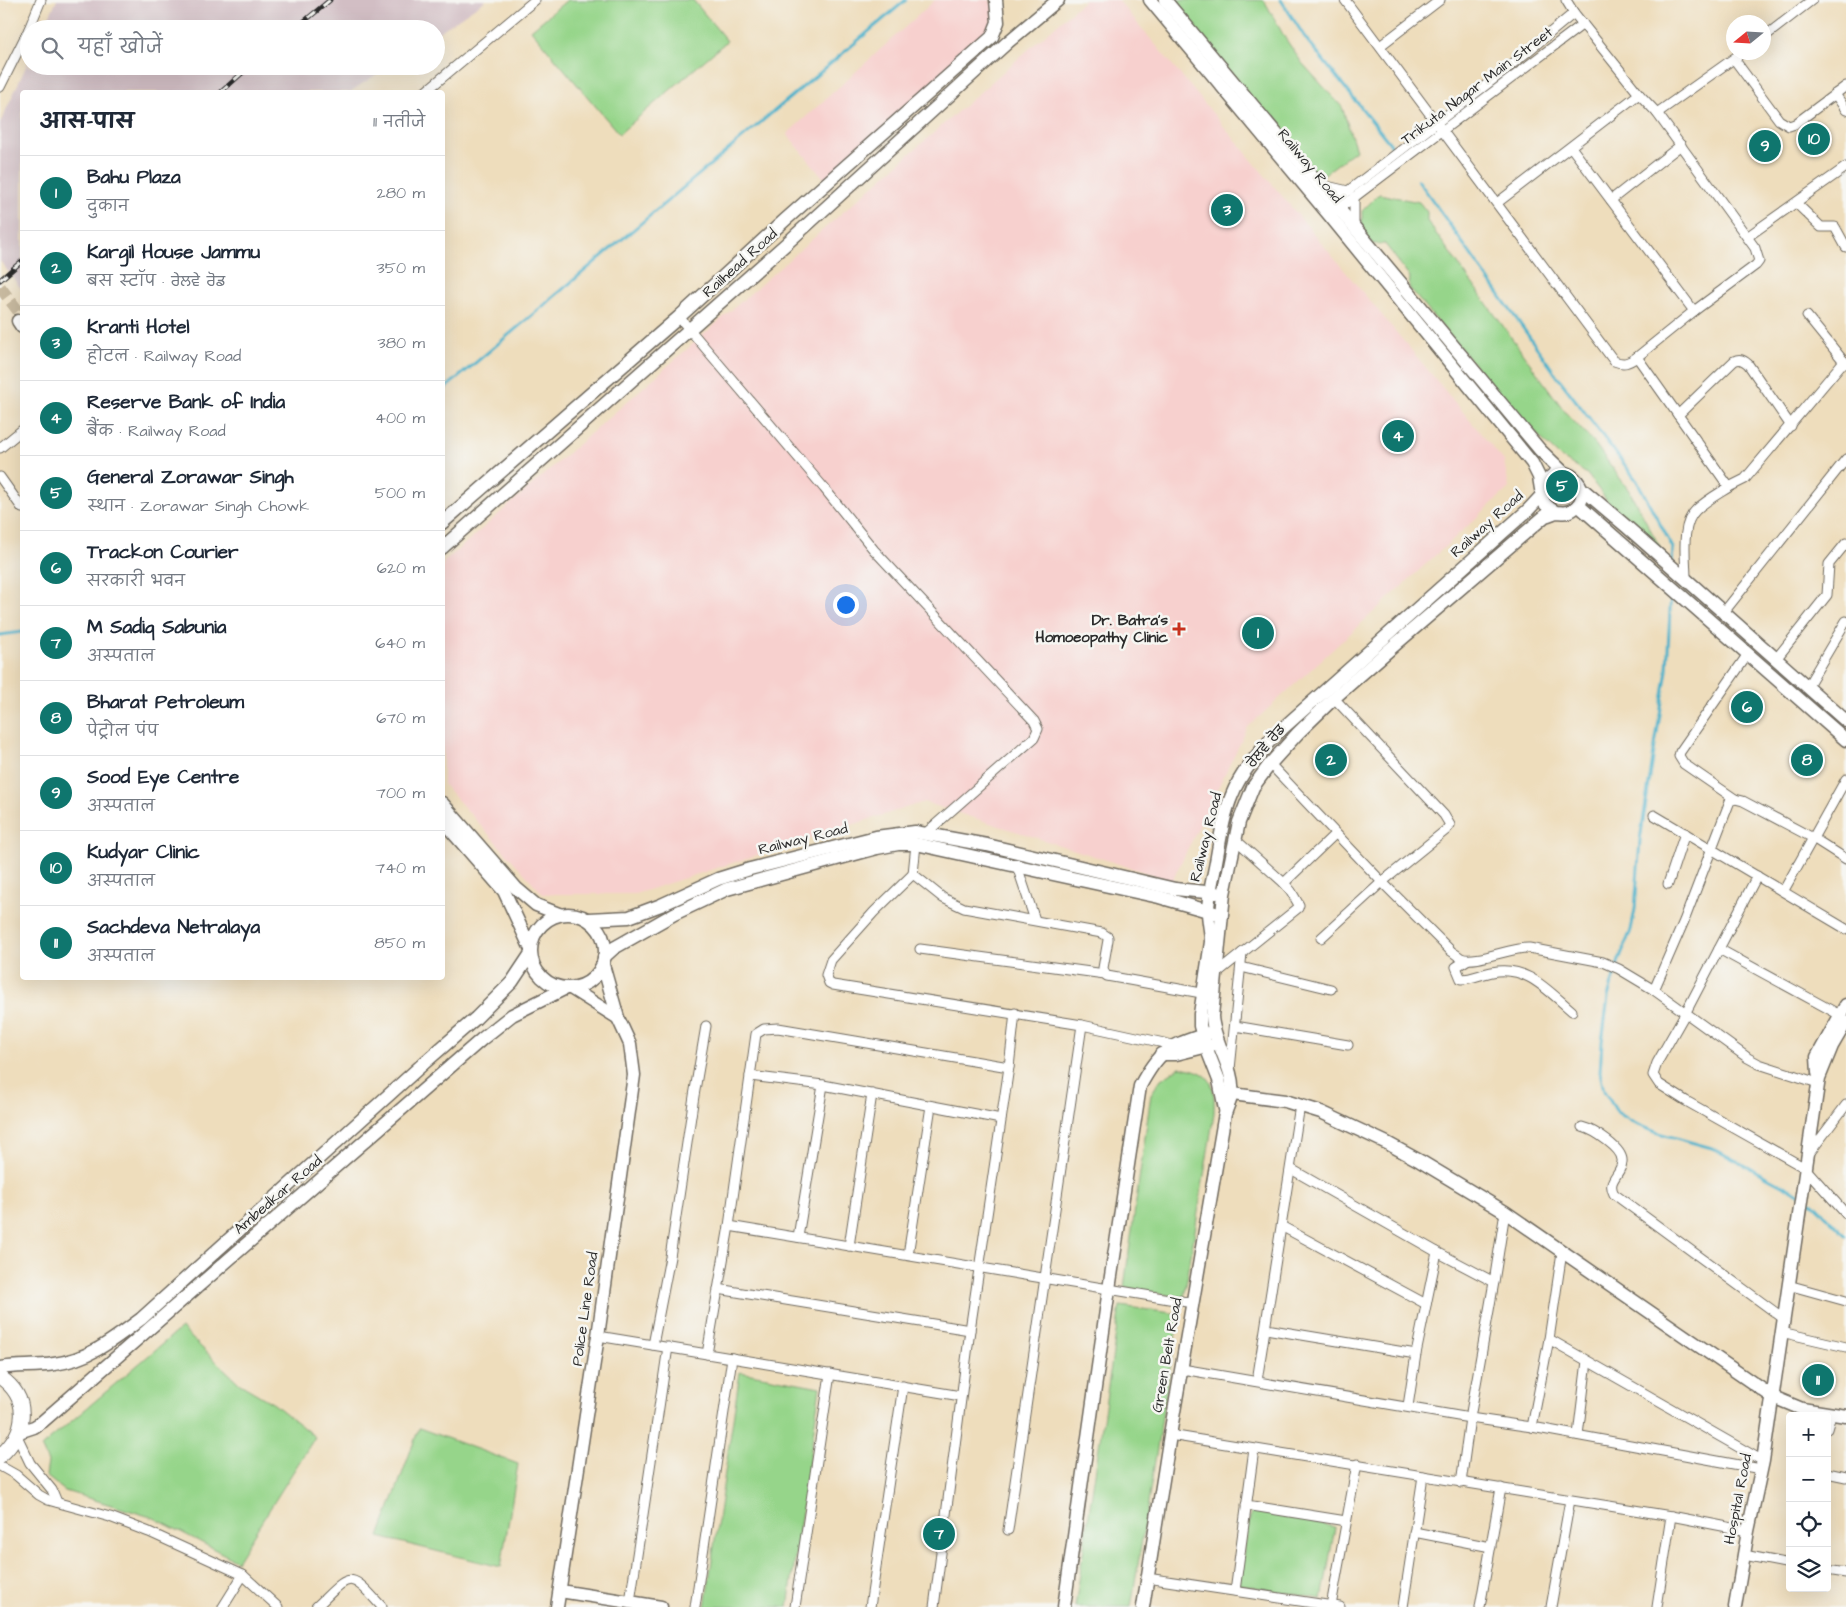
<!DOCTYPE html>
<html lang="hi">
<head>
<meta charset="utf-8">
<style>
	body { margin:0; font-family:"Architects Daughter","Playpen Sans Deva","Noto Sans Gurmukhi",sans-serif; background:#f6f6f7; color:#1f2937 }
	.controls { position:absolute; right:15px; bottom:15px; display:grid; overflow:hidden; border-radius:5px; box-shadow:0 5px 20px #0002 }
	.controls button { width:45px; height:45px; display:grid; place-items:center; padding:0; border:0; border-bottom:1px solid #e0e1e3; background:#fff; color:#1f2937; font:25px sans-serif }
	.compass { position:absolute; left:1726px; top:15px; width:45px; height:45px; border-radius:50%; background:#fff; box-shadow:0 5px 20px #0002; rotate:252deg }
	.you { position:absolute; left:845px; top:604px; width:18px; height:18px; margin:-12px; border:4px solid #fff; border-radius:50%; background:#1a73e8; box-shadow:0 0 0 8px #1a73e833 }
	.badge { display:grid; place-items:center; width:32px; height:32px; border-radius:50%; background:#0f766e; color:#fff; font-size:16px; font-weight:700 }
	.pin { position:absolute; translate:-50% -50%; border:2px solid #fff; box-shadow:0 1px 5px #0006 }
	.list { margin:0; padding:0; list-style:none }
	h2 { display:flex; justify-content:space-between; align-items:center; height:65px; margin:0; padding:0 20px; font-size:21px }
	h2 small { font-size:16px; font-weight:400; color:#747a83 }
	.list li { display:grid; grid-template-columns:32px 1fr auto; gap:15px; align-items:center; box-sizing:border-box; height:75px; padding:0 20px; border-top:1px solid #e0e1e3 }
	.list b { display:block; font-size:19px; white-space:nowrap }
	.list p { margin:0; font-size:16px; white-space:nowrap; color:#747a83 }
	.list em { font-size:16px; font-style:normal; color:#747a83 }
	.icon { flex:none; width:28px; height:28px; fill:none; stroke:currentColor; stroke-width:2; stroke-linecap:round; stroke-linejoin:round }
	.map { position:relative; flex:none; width:1846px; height:1607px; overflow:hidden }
	.search { position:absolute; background:#fff; box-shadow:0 5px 20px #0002; left:20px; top:20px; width:425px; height:55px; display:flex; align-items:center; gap:12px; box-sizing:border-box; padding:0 18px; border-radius:28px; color:#747a83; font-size:19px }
	.panel { position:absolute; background:#fff; box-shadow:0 5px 20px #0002; left:20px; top:90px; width:425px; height:890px; border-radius:5px }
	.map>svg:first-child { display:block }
</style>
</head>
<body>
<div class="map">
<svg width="1846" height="1607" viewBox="0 0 1846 1607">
	<rect width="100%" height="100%" fill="#f6f6f2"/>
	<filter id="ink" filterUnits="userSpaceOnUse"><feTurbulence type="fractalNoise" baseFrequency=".02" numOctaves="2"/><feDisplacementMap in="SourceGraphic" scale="10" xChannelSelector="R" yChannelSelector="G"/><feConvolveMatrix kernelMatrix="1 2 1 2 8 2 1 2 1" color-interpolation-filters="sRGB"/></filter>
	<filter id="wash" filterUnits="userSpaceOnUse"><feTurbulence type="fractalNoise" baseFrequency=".0096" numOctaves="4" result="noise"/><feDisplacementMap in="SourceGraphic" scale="20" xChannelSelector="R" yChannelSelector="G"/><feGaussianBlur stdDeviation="1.12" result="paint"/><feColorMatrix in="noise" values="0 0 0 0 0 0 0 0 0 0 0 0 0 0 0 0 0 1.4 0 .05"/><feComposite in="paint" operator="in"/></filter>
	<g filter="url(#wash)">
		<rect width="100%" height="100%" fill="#eeddbc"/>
		<g fill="#f7d0ce">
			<path d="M935 0H990L996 11 991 37 827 182 787 134Z"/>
			<path d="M1085 0H1118L1504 461 1509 488 1248 727 1172 881 924 802 635 894H543L443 784V563Z"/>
		</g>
		<g fill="#d2bec4">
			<path d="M57 0H486L436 34V29H43Z"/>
			<path d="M29 60V66H389L350 92H22V290L0 261V123Z"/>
		</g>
		<g fill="#96d58a" stroke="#60805a">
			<path d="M567 0H693L727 41 619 134 531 30Z"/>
			<path d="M1169 0H1264L1285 38 1302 63 1342 107 1356 150 1318 179Z"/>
			<path d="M1379 194 1419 202 1427 212V221L1566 413 1595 444 1630 492 1667 560 1617 514 1587 474 1559 456 1519 417 1409 288 1410 277 1385 244H1372L1362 228V211Z"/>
			<path d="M1180 1067C1213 1072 1215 1083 1214 1114L1184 1298 1124 1287 1151 1094 1161 1079Z"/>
			<path d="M1120 1306 1179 1314 1131 1607H1075Z"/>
			<path d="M181 1328 240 1384 274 1404 315 1437 237 1561 154 1518 65 1491 46 1476 48 1462 41 1447Z"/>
			<path d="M740 1372 820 1387 788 1607H705Z"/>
			<path d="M419 1428 518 1464 501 1567 379 1537Z"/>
			<path d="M1251 1511 1335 1527 1322 1599 1238 1584Z"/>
		</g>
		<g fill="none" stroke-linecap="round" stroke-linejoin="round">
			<g stroke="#4bb1ca" stroke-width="3">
				<path d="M1281 0 1306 39 1396 151"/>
				<path d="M1418 180 1557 376 1637 481 1673 548 1672 562"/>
				<path d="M442 391 906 0"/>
				<path d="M1671 590 1667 670 1640 840 1635 909 1631 930 1619 960 1608 997 1602 1042 1600 1072 1604 1091 1617 1112 1634 1123 1658 1133 1712 1148 1799 1194"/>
				<path d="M0 635 22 632"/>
				<path d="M1804 1198 1813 1203 1846 1236"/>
			</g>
		</g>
	</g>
	<g filter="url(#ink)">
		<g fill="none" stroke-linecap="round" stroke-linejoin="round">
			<path stroke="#c7b99f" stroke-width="12" stroke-dasharray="12 6" stroke-linecap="butt" d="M0 287 22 316"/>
			<g stroke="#6f695e" stroke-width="11">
				<g id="street">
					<path d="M1345 0 1614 361C1624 365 1628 363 1637 357L1694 311 1756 265 1759 261 1755 248 1657 113"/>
					<path d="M1566 0 1574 13 1639 94 1657 113 1743 52"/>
					<path d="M29 29 41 0"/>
					<path d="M1764 37 1812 0"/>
					<path d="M1380 46 1440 0"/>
					<path d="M1734 59 1779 120 1789 126 1795 124 1846 86"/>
					<path d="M0 87 29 29"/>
					<path d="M425 92 535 0"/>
					<path d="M1835 94 1846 110"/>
					<path d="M1571 147 1694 311"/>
					<path d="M1318 184 1348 191"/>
					<path d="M1354 197V228"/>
					<path d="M1611 200 1681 145"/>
					<path d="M1497 203 1639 94"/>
					<path d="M1796 203 1821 227H1835L1846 247"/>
					<path d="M1331 204 1499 75 1574 13"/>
					<path d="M1336 211 1583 24"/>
					<path d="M1747 237 1846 167"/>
					<path d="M1807 316 1846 364"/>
					<path d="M679 317 824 488 874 550 1034 721 1038 729 1034 738 926 833"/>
					<path d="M1637 357 1729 487 1745 479 1844 361"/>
					<path d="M1678 415 1734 361C1740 358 1743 360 1748 364L1791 426"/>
					<path d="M0 448 22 430"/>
					<path d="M0 477 22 508"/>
					<path d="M1686 579C1686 558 1680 525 1696 510 1705 501 1718 494 1729 487"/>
					<path d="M1724 612 1846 459"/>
					<path d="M1776 659 1827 595 1829 564 1846 543"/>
					<path d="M1807 687 1846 621"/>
					<path d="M1270 764 1382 882 1446 830 1450 825 1444 815 1334 698"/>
					<path d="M1735 799 1684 764 1679 756 1680 752 1748 654"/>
					<path d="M1654 815 1846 929"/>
					<path d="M916 844 913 874 943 898 964 908 1102 933 1108 937V940L1103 968 1105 974 1107 976 1207 994"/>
					<path d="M1017 866 1035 920"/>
					<path d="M913 874 874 912 831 960 826 975 829 983 833 985 1082 1025 1173 1045"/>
					<path d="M1757 876 1686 1012 1657 1063 1653 1075 1659 1084 1686 1101 1805 1168 1846 1214"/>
					<path d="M1284 883 1335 834"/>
					<path d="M1668 884 1685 833"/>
					<path d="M1784 890 1846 779"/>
					<path d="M1321 938 1382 882 1451 951C1454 953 1458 956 1461 958 1476 964 1511 947 1529 948L1603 962 1619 969 1654 990 1748 1058 1759 1064 1818 1083"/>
					<path d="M920 949 1105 974"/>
					<path d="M1719 949 1840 1015"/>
					<path d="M1467 960 1456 967 1461 979C1472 979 1481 974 1492 972 1527 965 1547 990 1572 1011"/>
					<path d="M1241 967 1331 989"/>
					<path d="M1217 973 1298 908 1299 905 1291 891 1284 883 1236 840"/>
					<path d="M1654 990 1684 921 1730 801 1735 799 1743 801 1813 838 1846 859"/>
					<path d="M1235 1026 1348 1045"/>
					<path d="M1009 1067 778 1028 764 1029 756 1034 729 1226 1193 1303"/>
					<path d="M1230 1069 1242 953"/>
					<path d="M750 1076 823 1085 1001 1119"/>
					<path d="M1582 1127C1594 1130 1624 1149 1622 1162 1621 1175 1606 1180 1614 1194L1783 1318"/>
					<path d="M1808 1155 1846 1105"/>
					<path d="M1291 1169 1437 1252"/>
					<path d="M1283 1227 1426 1304"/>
					<path d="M798 1237 823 1085"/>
					<path d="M849 1246 872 1094"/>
					<path d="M908 1255 931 1106"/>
					<path d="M1788 1285 1846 1301"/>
					<path d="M718 1289 970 1330"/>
					<path d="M1266 1329 1416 1354 1437 1252 1494 1282 1505 1212"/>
					<path d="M1781 1332 1846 1347"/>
					<path d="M598 1336 961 1396"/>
					<path d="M1549 1339 1562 1252"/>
					<path d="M653 1345 670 1257 694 1096 706 1026"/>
					<path d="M707 1354 729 1226"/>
					<path d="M1182 1369 1470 1418 1532 1427 1761 1469"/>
					<path d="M1257 1381 1300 1105"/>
					<path d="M1408 1406 1416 1354"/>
					<path d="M1532 1427 1549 1339 1763 1461"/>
					<path d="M1827 1429 1831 1415"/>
					<path d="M1170 1435 1671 1516 1748 1531"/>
					<path d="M1578 1435 1587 1361"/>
					<path d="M17 1436 30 1463 52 1490 57 1502"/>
					<path d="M0 1466 16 1475 39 1495 48 1500 110 1517 149 1532 243 1575 278 1607"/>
					<path d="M1827 1473 1846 1477"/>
					<path d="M1461 1483 1470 1418 1494 1282"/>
					<path d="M1246 1505 1346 1521"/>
					<path d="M1008 1530 1082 1025"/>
					<path d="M1414 1532 1491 1547"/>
					<path d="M1744 1555 1790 1564"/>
					<path d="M1827 1570 1846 1573"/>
					<path d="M1147 1578 1340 1607"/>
					<path d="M1235 1591 1254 1449"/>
					<path d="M630 1602 668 1347"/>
					<path d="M1331 1606 1357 1464"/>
					<path d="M223 1607 243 1575"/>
					<path d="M316 1607C351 1574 348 1569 382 1607"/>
					<path d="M695 1607 732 1358"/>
					<path d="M795 1607 830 1374"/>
					<path d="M870 1607 903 1386"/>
					<path d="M934 1607 970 1330 1009 1067 1015 1013"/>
					<path d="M1403 1607 1423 1476"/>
					<path d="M1480 1607 1501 1488"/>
					<path d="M1551 1607 1570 1500"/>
					<path d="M1657 1607 1671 1516"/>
				</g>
			</g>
			<g stroke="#6f695e" stroke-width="15">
				<g id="secondary">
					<path d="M1150 0 1330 216 1532 463 1539 477 1542 495 1528 510 1274 736C1258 754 1241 772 1232 795 1223 816 1220 840 1216 862 1213 879 1208 895 1208 911 1208 922 1211 931 1211 942L1200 1014V1026L1206 1047 1219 1080 1225 1109"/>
					<path d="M1165 0 1540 450 1564 473"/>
					<path d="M18 321 22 327"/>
					<path d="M1581 488 1627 527 1846 721"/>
					<path d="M1578 505 1846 740"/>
					<path d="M442 523 679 317 785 220 992 37 998 22 996 0"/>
					<path d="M442 548 786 244 1008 42 1058 0"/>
					<path d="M442 803 516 888 536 905 559 914"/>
					<path d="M442 820 504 891 530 947"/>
					<circle cx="568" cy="951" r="37"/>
					<path d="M589 919 629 917 661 905 718 879 750 869 876 837 915 832 987 845 1175 889 1216 893"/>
					<path d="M604 957 614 948 674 914 727 889 877 848 898 844H916L1159 897 1215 913"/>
					<path d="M572 989 618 1018"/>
					<path d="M1161 1054H1176L1212 1045"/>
					<path d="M1818 1073 1817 1057 1846 1005"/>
					<path d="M1225 1093 1285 1101 1321 1112 1387 1143 1420 1161 1505 1212 1773 1397 1802 1409 1846 1416"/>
					<path d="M0 1368C18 1365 36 1367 54 1364 90 1359 113 1340 141 1319L423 1064 476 1018 512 982 530 955"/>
					<path d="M19 1432 34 1427 42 1422 482 1039 512 1015 564 989"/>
					<path d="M560 1591 661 1607"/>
					<path d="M557 1607 598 1336 634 1075 630 1044 618 1018 603 965"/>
					<path d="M1064 1607 1109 1289 1140 1086C1161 1047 1169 1047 1209 1033"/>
					<path d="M1143 1607 1170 1435 1224 1119C1225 1110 1231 1101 1232 1093 1235 1069 1213 1042 1212 1016L1224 894 1239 822 1253 787 1270 764 1298 733 1334 698 1397 643 1545 516C1549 515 1553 513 1556 512 1562 512 1566 514 1572 510 1603 492 1554 447 1543 492 1540 502 1548 508 1556 512"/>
					<path d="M1735 1607 1748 1531 1763 1461 1819 1078 1832 1046 1846 1022"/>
				</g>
			</g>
			<g stroke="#6f695e" stroke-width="16">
				<path id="primary" d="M0 1377C32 1399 26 1433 0 1456"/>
			</g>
			<use href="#street" stroke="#fff" stroke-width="9"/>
			<use href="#secondary" stroke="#fff" stroke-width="12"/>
			<use href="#primary" stroke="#fff" stroke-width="14"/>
			<g stroke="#2b2b2b" stroke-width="5">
				<g id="rail">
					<path d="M295 29 330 0"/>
					<path d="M221 92 250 66"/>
					<path d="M0 280 22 261"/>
				</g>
			</g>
			<use href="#rail" stroke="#f6f6f2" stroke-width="3" stroke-dasharray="9" stroke-linecap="butt"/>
		</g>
	</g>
	<path fill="#c8321e" stroke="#f6f6f2" stroke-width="2" d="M1176.5 621.5h5v5h5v5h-5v5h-5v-5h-5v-5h5z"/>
	<g text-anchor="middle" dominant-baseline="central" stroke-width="5" stroke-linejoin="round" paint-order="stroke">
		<g font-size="15" fill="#2b2b2b" stroke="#f6f6f2">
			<text transform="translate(1477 86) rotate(-37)">Trikuta Nagar Main Street</text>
			<text transform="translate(1310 166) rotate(50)">Railway Road</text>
			<text transform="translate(740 263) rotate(-42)">Railhead Road</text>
			<text transform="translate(1487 524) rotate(-42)">Railway Road</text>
			<text transform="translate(1266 746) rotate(-50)">ਰੇਲਵੇ ਰੋਡ</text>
			<text transform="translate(1206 837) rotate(-76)">Railway Road</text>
			<text transform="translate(803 839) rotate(-14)">Railway Road</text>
			<text transform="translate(278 1195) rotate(-41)">Ambedkar Road</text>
			<text transform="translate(585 1309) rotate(-82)">Police Line Road</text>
			<text transform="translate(1167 1355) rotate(-80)">Green Belt Road</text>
			<text transform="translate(1738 1499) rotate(-79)">Hospital Road</text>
		</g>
		<g font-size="15" font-weight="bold" fill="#2b2b2b" stroke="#f6f6f2" text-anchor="end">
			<text x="1168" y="620">Dr. Batra's<tspan x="1168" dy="17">Homoeopathy Clinic</tspan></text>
		</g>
	</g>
</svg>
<div class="controls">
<button>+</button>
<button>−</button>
<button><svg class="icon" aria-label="locate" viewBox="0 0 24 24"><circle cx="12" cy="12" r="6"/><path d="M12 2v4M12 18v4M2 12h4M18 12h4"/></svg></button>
<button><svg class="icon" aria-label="layers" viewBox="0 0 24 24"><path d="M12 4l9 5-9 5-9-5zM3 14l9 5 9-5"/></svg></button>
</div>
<svg class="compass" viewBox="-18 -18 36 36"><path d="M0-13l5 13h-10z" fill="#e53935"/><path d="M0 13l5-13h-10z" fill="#747a83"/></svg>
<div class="you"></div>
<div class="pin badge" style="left:1258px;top:633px">1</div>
<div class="pin badge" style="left:1331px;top:760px">2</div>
<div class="pin badge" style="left:1227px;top:210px">3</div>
<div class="pin badge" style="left:1398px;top:436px">4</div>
<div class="pin badge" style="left:1562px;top:486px">5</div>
<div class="pin badge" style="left:1747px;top:707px">6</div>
<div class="pin badge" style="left:939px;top:1534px">7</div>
<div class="pin badge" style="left:1807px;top:760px">8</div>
<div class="pin badge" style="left:1765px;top:146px">9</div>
<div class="pin badge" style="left:1814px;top:139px">10</div>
<div class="pin badge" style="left:1818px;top:1380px">11</div>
<div class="search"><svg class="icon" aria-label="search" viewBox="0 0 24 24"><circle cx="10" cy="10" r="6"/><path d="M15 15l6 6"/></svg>यहाँ खोजें</div>
<section class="panel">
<h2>आस-पास<small>11 नतीजे</small></h2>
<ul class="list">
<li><span class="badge">1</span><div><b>Bahu Plaza</b><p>दुकान</p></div><em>280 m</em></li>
<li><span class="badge">2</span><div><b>Kargil House Jammu</b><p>बस स्टॉप · ਰੇਲਵੇ ਰੋਡ</p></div><em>350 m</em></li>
<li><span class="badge">3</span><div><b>Kranti Hotel</b><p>होटल · Railway Road</p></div><em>380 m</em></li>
<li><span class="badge">4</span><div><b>Reserve Bank of India</b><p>बैंक · Railway Road</p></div><em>400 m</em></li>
<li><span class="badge">5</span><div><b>General Zorawar Singh</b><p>स्थान · Zorawar Singh Chowk</p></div><em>500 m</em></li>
<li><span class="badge">6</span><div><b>Trackon Courier</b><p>सरकारी भवन</p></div><em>620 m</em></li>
<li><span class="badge">7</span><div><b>M Sadiq Sabunia</b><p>अस्पताल</p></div><em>640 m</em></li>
<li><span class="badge">8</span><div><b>Bharat Petroleum</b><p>पेट्रोल पंप</p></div><em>670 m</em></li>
<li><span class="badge">9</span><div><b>Sood Eye Centre</b><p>अस्पताल</p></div><em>700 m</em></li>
<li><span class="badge">10</span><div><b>Kudyar Clinic</b><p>अस्पताल</p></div><em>740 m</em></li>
<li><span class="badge">11</span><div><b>Sachdeva Netralaya</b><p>अस्पताल</p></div><em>850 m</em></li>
</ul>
</section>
</div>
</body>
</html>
